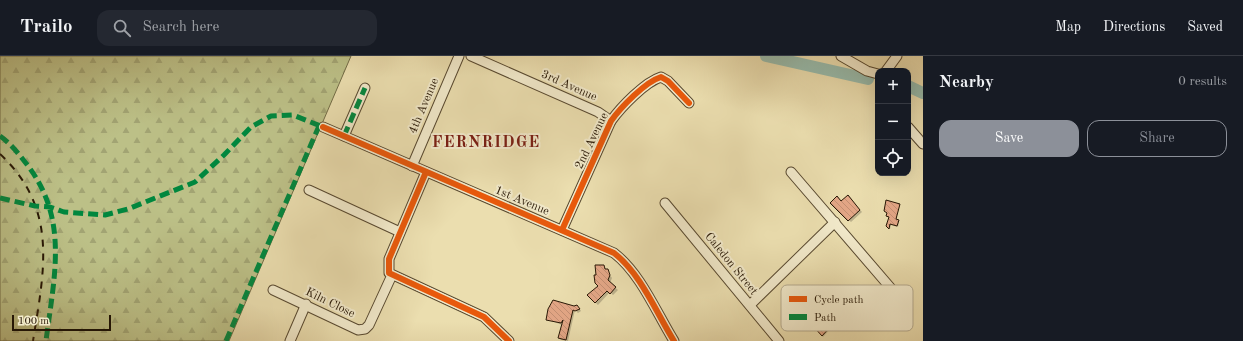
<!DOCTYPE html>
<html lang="en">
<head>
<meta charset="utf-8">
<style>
	body { margin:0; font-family:"Old Standard TT",serif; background:#242831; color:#f1f3f6 }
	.controls { position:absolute; right:12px; top:12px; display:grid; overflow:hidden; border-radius:8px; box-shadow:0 4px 16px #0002 }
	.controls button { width:36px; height:36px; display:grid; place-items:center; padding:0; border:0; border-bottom:1px solid #363941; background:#171b24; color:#f1f3f6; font:20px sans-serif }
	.scale { position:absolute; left:12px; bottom:10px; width:99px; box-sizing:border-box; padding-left:4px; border:2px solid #271705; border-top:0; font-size:11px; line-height:14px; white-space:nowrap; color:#271705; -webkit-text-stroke:3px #f2eacb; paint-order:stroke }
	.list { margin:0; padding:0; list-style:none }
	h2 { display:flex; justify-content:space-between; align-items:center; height:52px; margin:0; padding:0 16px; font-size:17px }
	h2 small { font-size:13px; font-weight:400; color:#9ea1a6 }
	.actions { display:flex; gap:8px; padding:12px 16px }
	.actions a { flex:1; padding:9px 0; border:1px solid #8c9099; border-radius:12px; text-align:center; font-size:14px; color:#8c9099 }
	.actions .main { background:#8c9099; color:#fff }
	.icon { flex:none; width:22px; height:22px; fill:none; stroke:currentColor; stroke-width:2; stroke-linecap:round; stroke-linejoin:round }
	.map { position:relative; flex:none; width:923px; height:285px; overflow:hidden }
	header { display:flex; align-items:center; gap:24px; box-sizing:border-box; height:56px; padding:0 20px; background:#171b24; border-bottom:1px solid #363941 }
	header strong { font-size:19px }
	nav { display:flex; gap:22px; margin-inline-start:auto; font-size:14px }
	.search { width:280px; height:36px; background:#242831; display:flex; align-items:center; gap:10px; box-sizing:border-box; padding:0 14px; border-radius:12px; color:#9ea1a6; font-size:15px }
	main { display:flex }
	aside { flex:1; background:#171b24 }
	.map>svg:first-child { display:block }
</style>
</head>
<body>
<header>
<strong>Trailo</strong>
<div class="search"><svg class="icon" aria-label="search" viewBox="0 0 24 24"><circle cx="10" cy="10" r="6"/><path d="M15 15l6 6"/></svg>Search here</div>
<nav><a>Map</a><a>Directions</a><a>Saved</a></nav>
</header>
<main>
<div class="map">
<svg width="923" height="285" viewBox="0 0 923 285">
	<defs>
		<pattern id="forest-firs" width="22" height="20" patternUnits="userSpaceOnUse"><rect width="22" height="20" fill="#bcc087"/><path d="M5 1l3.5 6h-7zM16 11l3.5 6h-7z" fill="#a2a473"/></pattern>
		<pattern id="building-back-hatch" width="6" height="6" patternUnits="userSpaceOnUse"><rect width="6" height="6" fill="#e4a787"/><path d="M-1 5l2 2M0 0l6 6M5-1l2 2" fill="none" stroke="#c48f73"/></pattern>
	</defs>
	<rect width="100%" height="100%" fill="#ebdeaf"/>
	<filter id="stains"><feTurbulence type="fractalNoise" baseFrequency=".005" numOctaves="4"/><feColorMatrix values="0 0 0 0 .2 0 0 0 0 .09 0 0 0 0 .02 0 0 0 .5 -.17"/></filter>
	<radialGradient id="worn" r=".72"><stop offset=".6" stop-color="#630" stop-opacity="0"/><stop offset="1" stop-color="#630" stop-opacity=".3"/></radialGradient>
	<path fill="url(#forest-firs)" stroke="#726c46" d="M0 0H351L229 285H0Z"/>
	<g fill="#0003">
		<path d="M850 142 862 156 851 166 831 147 841 146Z"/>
		<path d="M899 149 896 164 899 166 898 171 891 169 890 173 887 170 890 161 887 160Z"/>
		<path d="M604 210 612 222 610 227 618 234 613 239 610 236 598 249 588 239 599 230Z"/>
		<path d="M579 252 581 255 578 257 575 254 568 285 561 284 559 282 562 269 547 263 549 255Z"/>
		<path d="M821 259 832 271 823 281 814 270 822 263Z"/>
	</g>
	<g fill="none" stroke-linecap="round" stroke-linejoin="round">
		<g stroke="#98bcad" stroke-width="12">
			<path d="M766 0 868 23"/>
			<path d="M908 30 923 37"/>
		</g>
	</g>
	<g fill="url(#building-back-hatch)" stroke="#271705">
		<path d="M848 139 860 154 848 165 830 147 837 140 841 145Z"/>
		<path d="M886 144 900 148 896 163 899 164 897 170 890 168 889 173 886 170 889 161 886 160 887 157 884 155Z"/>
		<path d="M595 209H604L605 213H608L610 219 608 224 616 231 610 238 607 235 595 247 587 239 598 230 595 227 594 219H596Z"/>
		<path d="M553 244 574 250 577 249 580 253 575 255 573 254 566 284 558 282 563 264 561 267 546 264 548 253Z"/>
		<path d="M821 258 832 269 822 280 813 270 820 263 818 261Z"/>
	</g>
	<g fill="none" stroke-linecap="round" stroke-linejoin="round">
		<g stroke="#584930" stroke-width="11">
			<g id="minor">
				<path d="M471 0 598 56 611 65"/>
				<path d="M841 0 867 15 878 18"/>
				<path d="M886 15 897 0"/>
				<path d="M323 71 614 197C641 218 656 256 674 285"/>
				<path d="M908 71 923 88"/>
				<path d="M344 80 365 32"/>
				<path d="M412 110 459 0"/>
				<path d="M426 116 389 203V217L484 261 509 285"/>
				<path d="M791 116 895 237"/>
				<path d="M309 134 400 176"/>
				<path d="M665 147 779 285"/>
				<path d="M562 174 611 65C621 51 645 26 661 21L668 25 689 47"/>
				<path d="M273 234 358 274 365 273 369 269 392 219"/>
				<path d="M750 249 835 166"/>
				<path d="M290 285 306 248"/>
			</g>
		</g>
		<use href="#minor" stroke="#f2eacb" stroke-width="9"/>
		<path stroke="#271705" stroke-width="2" stroke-dasharray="7 7" stroke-linecap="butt" d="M0 98C59 153 44 215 33 285"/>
		<g stroke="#00873e" stroke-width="5" stroke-dasharray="10 5" stroke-linecap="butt">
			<path d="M0 80C10 87 18 97 25 106 70 162 54 220 46 285"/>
			<path d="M344 80 365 32"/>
			<path d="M0 142 35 150 50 151 64 156 105 159 128 153 195 126 224 99 251 71 271 60 293 59 323 71"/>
			<path d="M226 285 319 70"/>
		</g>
		<g stroke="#f2eacb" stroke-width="8">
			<g id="cycleway">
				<path d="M323 71 614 197C641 218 656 256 674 285"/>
				<path d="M426 116 389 203V217L484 261 509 285"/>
				<path d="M562 174 611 65C621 51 645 26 661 21L668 25 689 47"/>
			</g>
		</g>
		<use href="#cycleway" stroke="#e8590c" stroke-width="6"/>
	</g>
	<g text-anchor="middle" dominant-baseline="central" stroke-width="4" stroke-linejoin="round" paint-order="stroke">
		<g font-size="12" fill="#271705" stroke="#f2eacb">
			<text transform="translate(569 30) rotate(24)">3rd Avenue</text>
			<text transform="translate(424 50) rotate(-67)">4th Avenue</text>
			<text transform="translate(592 85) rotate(-64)">2nd Avenue</text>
			<text transform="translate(522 145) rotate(23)">1st Avenue</text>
			<text transform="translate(731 208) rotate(51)">Caledon Street</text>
			<text transform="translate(330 247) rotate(26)">Kiln Close</text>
		</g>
		<g font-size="16" font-weight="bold" letter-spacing="1" fill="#7a1f14" stroke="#f2eacb">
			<text x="486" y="87">FERNRIDGE</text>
		</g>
	</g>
	<rect x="781" y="229" width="132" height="46" rx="6" fill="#f2eacb" stroke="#b5ab90" stroke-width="1"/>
	<rect x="789" y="240" width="18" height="6" fill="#e8590c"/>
	<rect x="789" y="258" width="18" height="6" fill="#00873e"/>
	<g font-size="11" fill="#271705">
		<text x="814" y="247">Cycle path</text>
		<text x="814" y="265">Path</text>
	</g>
	<rect width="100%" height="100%" filter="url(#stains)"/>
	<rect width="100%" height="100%" fill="url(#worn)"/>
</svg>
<div class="controls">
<button>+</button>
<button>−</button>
<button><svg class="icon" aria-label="locate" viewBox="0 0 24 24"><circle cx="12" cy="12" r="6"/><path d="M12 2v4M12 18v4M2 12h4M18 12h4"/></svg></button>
</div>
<div class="scale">100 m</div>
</div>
<aside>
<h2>Nearby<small>0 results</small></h2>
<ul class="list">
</ul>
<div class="actions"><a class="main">Save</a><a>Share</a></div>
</aside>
</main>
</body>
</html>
